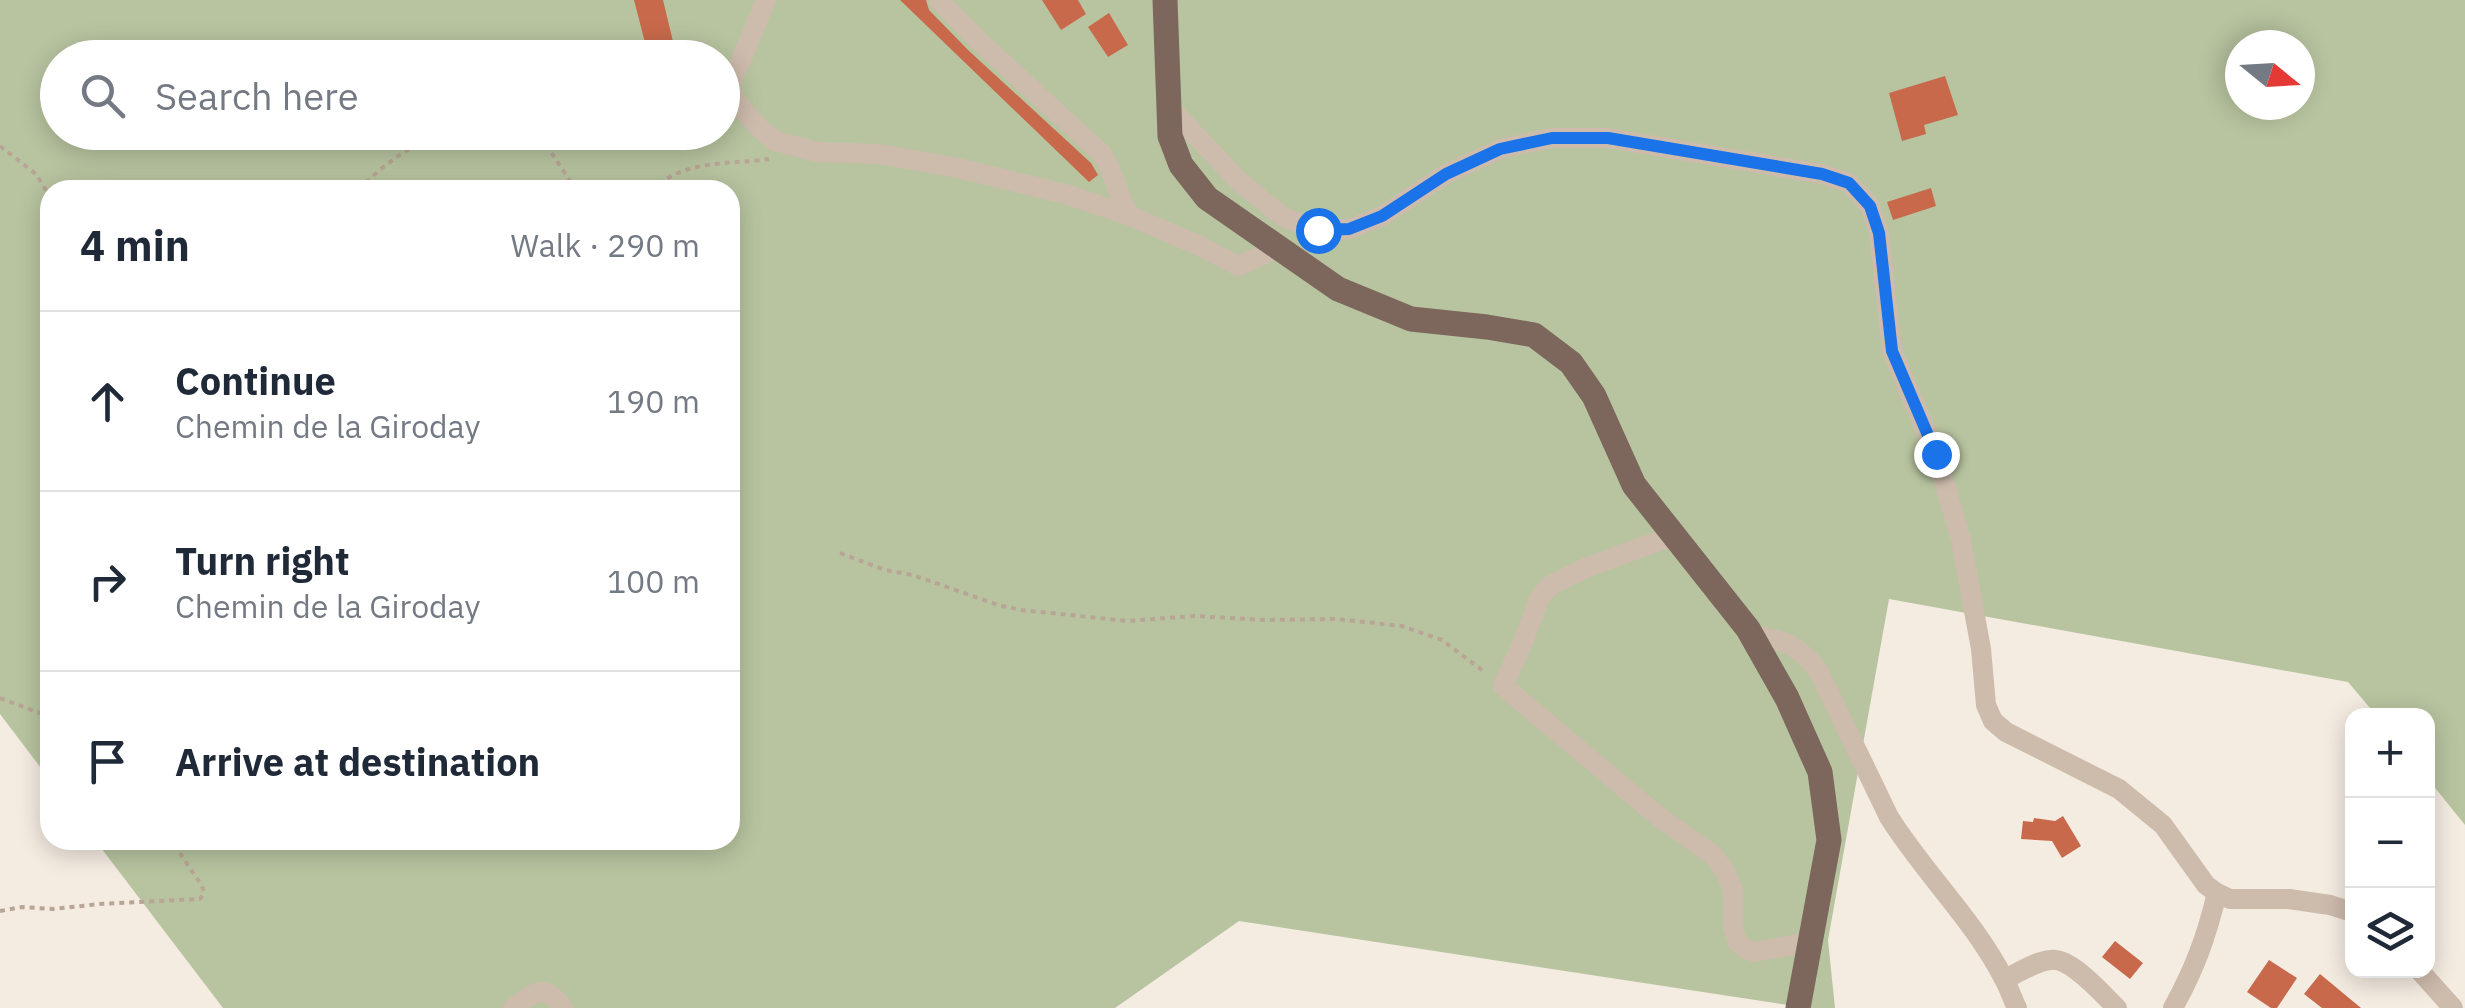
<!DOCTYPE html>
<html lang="en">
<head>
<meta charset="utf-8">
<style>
	body { margin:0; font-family:"IBM Plex Sans",sans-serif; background:#f6f6f7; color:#1f2937 }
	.controls { position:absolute; right:30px; bottom:30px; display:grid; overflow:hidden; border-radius:20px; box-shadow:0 5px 25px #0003 }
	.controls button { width:90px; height:90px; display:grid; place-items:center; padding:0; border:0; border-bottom:2px solid #e0e1e3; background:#fff; color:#1f2937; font:50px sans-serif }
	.compass { position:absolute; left:2225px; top:30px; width:90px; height:90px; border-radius:50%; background:#fff; box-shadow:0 5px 25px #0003; rotate:108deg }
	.stop { position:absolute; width:30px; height:30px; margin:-22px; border:8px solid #1a73e8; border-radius:50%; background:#fff }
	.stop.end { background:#1a73e8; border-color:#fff; box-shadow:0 2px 10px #0008 }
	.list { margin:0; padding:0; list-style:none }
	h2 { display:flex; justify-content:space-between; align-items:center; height:130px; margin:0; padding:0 40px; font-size:42px }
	h2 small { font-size:32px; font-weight:400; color:#747a83 }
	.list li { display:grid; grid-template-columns:65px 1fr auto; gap:30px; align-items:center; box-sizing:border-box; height:180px; padding:0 40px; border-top:2px solid #e0e1e3 }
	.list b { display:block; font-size:38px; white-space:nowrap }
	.list p { margin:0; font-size:32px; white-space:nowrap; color:#747a83 }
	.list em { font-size:32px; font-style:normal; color:#747a83 }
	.icon { flex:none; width:55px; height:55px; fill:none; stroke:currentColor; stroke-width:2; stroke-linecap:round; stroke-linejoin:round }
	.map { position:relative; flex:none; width:2465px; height:1008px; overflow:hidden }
	.search { position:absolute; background:#fff; box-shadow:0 5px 25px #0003; left:40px; top:40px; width:700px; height:110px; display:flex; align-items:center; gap:25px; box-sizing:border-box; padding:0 35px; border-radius:55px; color:#747a83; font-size:38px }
	.panel { position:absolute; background:#fff; box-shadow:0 5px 25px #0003; left:40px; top:180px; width:700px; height:670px; border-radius:30px }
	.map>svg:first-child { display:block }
</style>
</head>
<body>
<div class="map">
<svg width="2465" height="1008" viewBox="0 0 2465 1008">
	<rect width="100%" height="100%" fill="#f4ebe1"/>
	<path fill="#b8c4a0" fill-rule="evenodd" d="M0 0H2465V825L2428 779V716L2376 715 2348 682 1889 599 1828 940 1835 1008H1810L1781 1004 1239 921 1115 1008H223L95 840H730V190H50V780L0 714ZM2240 45H2300V105H2240ZM58 58H722V132H58Z"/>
	<g fill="#c8694b">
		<path d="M634 0H663L677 58H649Z"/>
		<path d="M900 0H926L929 10 968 50 1091 163 1098 175 1089 182Z"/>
		<path d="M1042 0H1078L1086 14 1061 30Z"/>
		<path d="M1109 13 1128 45 1108 57 1088 27Z"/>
		<path d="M1945 76 1958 115 1924 125 1926 134 1902 141 1889 93Z"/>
		<path d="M1931 188 1936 206 1893 220 1887 202Z"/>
		<path d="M2063 816 2081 846 2062 858 2052 841 2021 839 2023 821 2033 822 2034 818 2055 821Z"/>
		<path d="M2115 941 2143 963 2130 979 2102 957Z"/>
		<path d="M2269 960 2297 978 2277 1008H2271L2247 992Z"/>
		<path d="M2320 974 2361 1008H2322L2304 994Z"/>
	</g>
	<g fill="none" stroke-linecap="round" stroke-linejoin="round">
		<g stroke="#b9a596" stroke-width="4" stroke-dasharray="5 5" stroke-linecap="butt">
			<path d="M531 132 543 140 576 190"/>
			<path d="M0 146 36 174 50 197"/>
			<path d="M359 190C383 164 410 146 443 132"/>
			<path d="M651 190C686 159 726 165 769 159"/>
			<path d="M840 553 885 570 913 575 998 605 1021 610 1128 621 1194 616 1266 620 1336 619 1402 626 1442 640 1486 673"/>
			<path d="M0 698 50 717"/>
			<path d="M0 911 22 907 53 909 100 904 200 899 204 893 202 886 171 840"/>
		</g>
		<g stroke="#cdbbac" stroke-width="20">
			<path d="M766 0 730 86 733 98 759 128 775 141 818 152 880 154 958 168 1065 194 1128 215 1200 246 1238 266 1279 248"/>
			<path d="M939 0 978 40 1102 154 1109 166 1128 215"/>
			<path d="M1169 107 1240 182 1283 217 1318 230 1349 229 1382 216 1446 174 1500 149 1551 138H1608L1822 174 1849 183 1870 206 1879 233 1892 351 1936 454 1961 540 1981 649 1986 705 1993 721 2006 732 2119 789 2163 825 2206 885 2217 893 2230 899H2289L2330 905 2352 912"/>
			<path d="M1672 536 1583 569 1551 585 1540 597 1523 642 1503 686 1659 817 1713 855 1726 873 1733 891V927L1737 941 1744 948 1754 952 1810 942"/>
			<path d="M1755 641 1761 637C1788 640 1804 651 1819 672L1889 817C1924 873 1974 920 2004 979 2009 988 2012 998 2017 1008"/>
			<path d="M2419 970 2453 1008"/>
			<path d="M2005 979C2018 973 2036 961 2051 960 2071 957 2103 995 2117 1008"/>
			<path d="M513 1008C534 993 544 981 563 1008"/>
			<path d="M2173 1008C2195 968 2206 938 2217 893"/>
		</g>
		<path stroke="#7d675c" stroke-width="25" d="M1165 0 1170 136 1181 165 1207 198 1338 289 1411 319 1487 327 1534 335 1571 363 1594 396 1634 485 1748 629 1787 698 1820 772 1829 840 1798 1008"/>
	</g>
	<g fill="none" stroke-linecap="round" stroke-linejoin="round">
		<path stroke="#1a73e8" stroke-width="12" d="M1318 230 1349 229 1382 216 1446 174 1500 149 1552 138H1608L1822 174 1849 183 1870 206 1879 233 1892 351 1936 454"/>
	</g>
</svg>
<div class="controls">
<button>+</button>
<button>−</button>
<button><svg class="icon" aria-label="layers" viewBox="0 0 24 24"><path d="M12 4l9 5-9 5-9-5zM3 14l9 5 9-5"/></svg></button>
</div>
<svg class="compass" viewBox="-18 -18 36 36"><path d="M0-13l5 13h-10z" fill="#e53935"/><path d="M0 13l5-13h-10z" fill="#747a83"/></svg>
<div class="stop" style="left:1318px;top:230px"></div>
<div class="stop end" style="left:1936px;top:454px"></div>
<div class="search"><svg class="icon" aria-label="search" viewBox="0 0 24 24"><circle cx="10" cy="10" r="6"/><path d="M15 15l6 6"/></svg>Search here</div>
<section class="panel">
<h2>4 min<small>Walk · 290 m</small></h2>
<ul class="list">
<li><svg class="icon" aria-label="ahead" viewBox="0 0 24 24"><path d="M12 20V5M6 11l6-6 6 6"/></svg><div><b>Continue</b><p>Chemin de la Giroday</p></div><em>190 m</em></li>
<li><svg class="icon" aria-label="right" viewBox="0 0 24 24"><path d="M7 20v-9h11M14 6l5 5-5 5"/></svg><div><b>Turn right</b><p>Chemin de la Giroday</p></div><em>100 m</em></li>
<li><svg class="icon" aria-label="arrive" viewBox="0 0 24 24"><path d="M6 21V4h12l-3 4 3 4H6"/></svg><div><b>Arrive at destination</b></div></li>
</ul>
</section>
</div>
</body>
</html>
